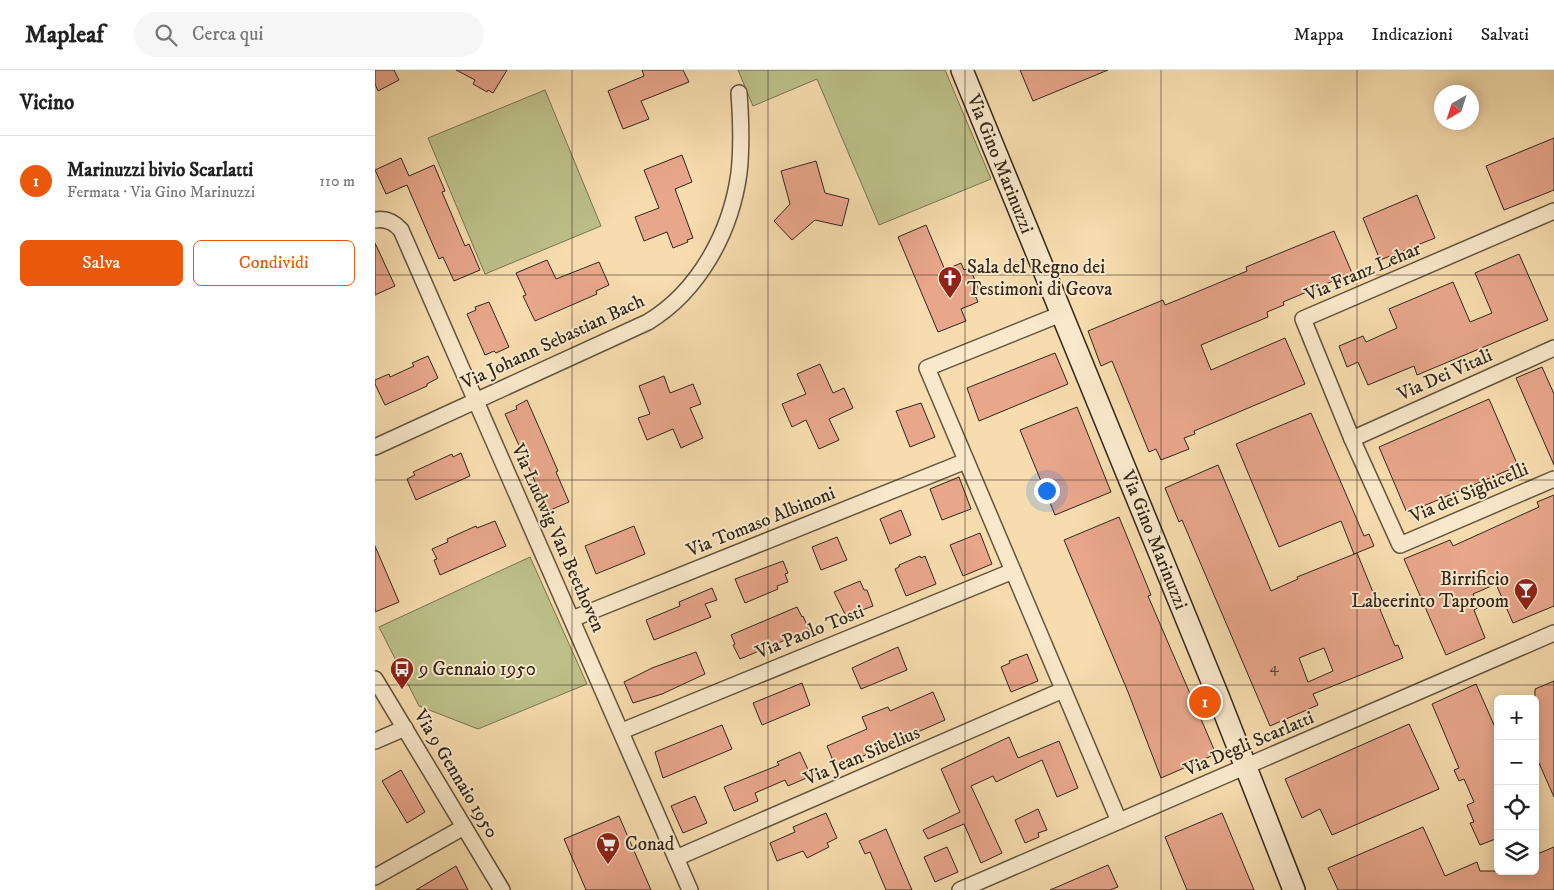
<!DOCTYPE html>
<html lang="it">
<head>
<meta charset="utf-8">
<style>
	body { margin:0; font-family:"IM FELL DW Pica",serif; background:#f6f6f6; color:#222 }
	.controls { position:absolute; right:15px; bottom:15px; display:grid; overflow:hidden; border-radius:8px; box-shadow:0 2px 12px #0003 }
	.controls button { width:45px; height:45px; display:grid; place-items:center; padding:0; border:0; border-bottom:1px solid #e0e0e0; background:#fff; color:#222; font:25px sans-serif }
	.compass { position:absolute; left:1059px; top:15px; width:45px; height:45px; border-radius:50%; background:#fff; box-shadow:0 2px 12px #0003; rotate:219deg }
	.you { position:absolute; left:671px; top:420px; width:18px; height:18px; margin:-12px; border:4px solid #fff; border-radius:50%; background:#1a73e8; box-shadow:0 0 0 8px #1a73e833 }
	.badge { display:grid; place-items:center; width:32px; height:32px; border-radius:50%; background:#ea580c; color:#fff; font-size:16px; font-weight:700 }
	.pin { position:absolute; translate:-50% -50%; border:2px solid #fff; box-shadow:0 1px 5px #0006 }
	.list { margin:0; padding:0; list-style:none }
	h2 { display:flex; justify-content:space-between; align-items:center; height:65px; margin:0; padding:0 20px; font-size:21px }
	h2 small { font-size:16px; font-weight:400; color:#767676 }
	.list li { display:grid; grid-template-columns:32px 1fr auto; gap:15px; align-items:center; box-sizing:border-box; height:90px; padding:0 20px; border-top:1px solid #e0e0e0 }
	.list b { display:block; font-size:19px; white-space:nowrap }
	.list p { margin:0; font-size:16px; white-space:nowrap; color:#767676 }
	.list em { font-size:16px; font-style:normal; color:#767676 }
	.actions { display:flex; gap:10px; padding:15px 20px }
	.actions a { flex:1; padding:11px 0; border:1px solid #ea580c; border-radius:8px; text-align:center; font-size:18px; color:#ea580c }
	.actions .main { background:#ea580c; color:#fff }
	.icon { flex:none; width:28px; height:28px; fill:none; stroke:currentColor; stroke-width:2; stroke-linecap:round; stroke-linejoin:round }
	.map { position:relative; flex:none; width:1179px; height:820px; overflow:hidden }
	header { display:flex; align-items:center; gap:30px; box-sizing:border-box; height:70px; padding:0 25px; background:#fff; border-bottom:1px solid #e0e0e0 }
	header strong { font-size:24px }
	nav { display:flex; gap:28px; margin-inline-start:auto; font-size:18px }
	.search { width:350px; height:45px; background:#f6f6f6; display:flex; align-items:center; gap:12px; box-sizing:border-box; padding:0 18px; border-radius:28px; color:#767676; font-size:19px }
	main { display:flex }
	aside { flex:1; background:#fff }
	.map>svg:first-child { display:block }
</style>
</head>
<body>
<header>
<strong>Mapleaf</strong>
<div class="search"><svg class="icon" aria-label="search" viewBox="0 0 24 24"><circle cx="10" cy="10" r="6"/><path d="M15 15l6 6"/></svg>Cerca qui</div>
<nav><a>Mappa</a><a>Indicazioni</a><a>Salvati</a></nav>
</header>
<main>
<aside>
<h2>Vicino<small></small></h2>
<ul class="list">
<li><span class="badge">1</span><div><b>Marinuzzi bivio Scarlatti</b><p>Fermata · Via Gino Marinuzzi</p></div><em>110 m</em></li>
</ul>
<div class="actions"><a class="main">Salva</a><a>Condividi</a></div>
</aside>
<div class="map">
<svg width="1179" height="820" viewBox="0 0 1179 820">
	<rect width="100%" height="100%" fill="#f6dcae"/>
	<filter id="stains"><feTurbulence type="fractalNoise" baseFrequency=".004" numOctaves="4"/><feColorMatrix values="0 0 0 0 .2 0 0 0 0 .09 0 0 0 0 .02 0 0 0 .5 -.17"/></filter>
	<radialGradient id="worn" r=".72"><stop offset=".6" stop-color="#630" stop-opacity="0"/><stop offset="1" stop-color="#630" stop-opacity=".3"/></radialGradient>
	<g fill="#bdc089" stroke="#787452">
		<path d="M363 0H570L616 109 504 155 442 9 378 36Z"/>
		<path d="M170 20 226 156 110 204 53 68Z"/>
		<path d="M155 487 212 614 103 659 44 636 4 557Z"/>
	</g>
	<g fill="#e8a68b" stroke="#32271a" fill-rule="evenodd">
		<path d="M0 0H19L24 10 3 21 0 14Z"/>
		<path d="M81 0H132L118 23 113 20 112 22 98 14 100 10Z"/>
		<path d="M267 0H308L314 12 266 31 274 49 248 59 233 21 269 6Z"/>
		<path d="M645 0H733L658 31Z"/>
		<path d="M1179 68V120L1129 140 1111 96Z"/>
		<path d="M307 85 317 112 300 119 318 168 312 170 313 172 298 178 292 162 269 171 260 147 284 138 269 100Z"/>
		<path d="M26 88 34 106 59 95 70 121 67 122 90 176 94 174 105 200 79 211 68 187 64 189 32 115 11 124 0 100Z"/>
		<path d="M441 91 450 123 474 129 467 156 440 150 417 170 399 151 415 134 406 101Z"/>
		<path d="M1042 125 1060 168 1005 190 988 148Z"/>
		<path d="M551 155 570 200 586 193 589 200 595 198 605 223 600 225 603 232 586 239 591 251 563 262 523 167Z"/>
		<path d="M959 161 977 203 908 232 909 235 892 242 893 247 826 275 836 300 910 268 930 314 819 361 820 364 809 368 814 379 786 390 781 379 774 382 737 291 726 296 713 261 788 230 790 235 805 229 872 201 871 197Z"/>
		<path d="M0 173 20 216 0 225Z"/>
		<path d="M1144 184 1173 250 1042 305 1039 296 993 315 983 292 972 297 964 276 988 266 991 272 1022 258 1014 239 1078 212 1095 252 1117 243 1100 203Z"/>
		<path d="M172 190 181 209 224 192 234 215 221 221 222 224 160 251 148 226 151 225 141 203Z"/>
		<path d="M114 232 134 277 121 283 119 281 110 285 92 244 101 240 100 237Z"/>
		<path d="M680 283 693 314 604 351 592 318Z"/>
		<path d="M53 286 63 308 52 314V316L10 335 0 314V310L14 304 15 307 39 296 37 293Z"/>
		<path d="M445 294 458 323 469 318 478 338 454 349 464 370 444 379 431 350 417 357 407 334 431 324 422 304Z"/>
		<path d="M1167 297 1179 324V395L1141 308Z"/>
		<path d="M289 306 295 323 318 314 326 334 315 338 328 368 306 378 298 359 272 370 263 348 275 344 264 316Z"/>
		<path d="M1114 329 1143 396 1032 443 1004 377Z"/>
		<path d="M152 330 183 401 181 402 194 432 173 441 130 344 142 339 141 336Z"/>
		<path d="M546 333 560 367 535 377 521 341Z"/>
		<path d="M702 337 736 422 680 445 645 360Z"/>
		<path d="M936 343 989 466 994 464 999 476 979 484 966 451 904 477 861 374Z"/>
		<path d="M86 383 95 406 41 430 32 409 40 405 38 402 77 384 78 387Z"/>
		<path d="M843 395 896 521 923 509 922 507 982 483 1020 576 1023 575 1028 588 938 624 943 635 895 656 807 450 804 452 790 418ZM949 578 958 601 933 612 924 588Z"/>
		<path d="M584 407 596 439 567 450 555 419Z"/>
		<path d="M1179 425V536L1138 553 1121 514 1098 524 1104 537 1099 540 1110 568 1071 585 1029 489 1075 470 1078 476 1164 437 1162 432Z"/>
		<path d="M526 440 536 465 515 474 505 449Z"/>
		<path d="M744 447 776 525 773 526 841 684 786 708 753 622 689 470Z"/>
		<path d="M120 451 131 476 65 505 59 490 62 489 57 479 73 472 72 469 101 456 102 458Z"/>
		<path d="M259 456 270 484 221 504 210 476Z"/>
		<path d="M605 463 617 494 588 506 575 475Z"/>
		<path d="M462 467 472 490 446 500 437 477Z"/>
		<path d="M0 476 24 532 0 542Z"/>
		<path d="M545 486 546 488 550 486 561 514 531 526 520 499 524 497V495Z"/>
		<path d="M408 491 413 503 410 504 413 512 402 516 403 519 370 533 360 509Z"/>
		<path d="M485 511 489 520H492L498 536 471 546 459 522Z"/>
		<path d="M337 518 342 530 330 534 336 547 279 570 271 550 305 536 304 532Z"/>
		<path d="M422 537 427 547 428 546 434 560 365 589 358 575 360 574 356 565Z"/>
		<path d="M523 577 532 600 486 619 477 598Z"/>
		<path d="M321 582 330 604 287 624 258 633 249 612 277 598Z"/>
		<path d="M652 584 663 611 636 622 626 597 635 593 634 591Z"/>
		<path d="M1179 611V727L1160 684V619Z"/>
		<path d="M427 613 435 635 387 655 378 633Z"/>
		<path d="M1101 614 1123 664V768L1105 775 1095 753 1099 752 1092 735 1099 732 1089 709 1084 711 1079 700 1084 698 1057 634Z"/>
		<path d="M558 622 570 650 461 698 452 676 492 659 487 647 513 637 515 641Z"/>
		<path d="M1034 654 1064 719 957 765 945 739 927 748 910 709Z"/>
		<path d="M347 655 357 679 288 708 280 682Z"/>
		<path d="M634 667 643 688 684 671 703 718 682 727 667 690 621 712 618 706 596 716 627 783 606 793 589 754 553 769 548 760 585 742 566 699Z"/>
		<path d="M425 682 436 706 413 716 410 710 380 723 383 731 359 741 349 717 404 695 402 692Z"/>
		<path d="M26 700 50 742 32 753 7 711Z"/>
		<path d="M320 726 332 753 308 763 296 736Z"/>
		<path d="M663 739 672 760 663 763 664 767 650 773 640 750Z"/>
		<path d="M451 743 462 768 452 773 454 777 432 788 428 781 402 791 395 773 420 762 418 757Z"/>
		<path d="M847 743 879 820H812L790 767Z"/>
		<path d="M244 746 276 820H211L189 769Z"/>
		<path d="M1048 757 1070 806 1102 792 1105 801H1160V785L1179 777V820H963L953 798Z"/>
		<path d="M511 759 524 790 537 820H511L495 782 490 784 484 771Z"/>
		<path d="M572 777 583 802 560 812 549 787Z"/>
		<path d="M733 795 743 817 735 820H675Z"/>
		<path d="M81 796 93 820H41Z"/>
	</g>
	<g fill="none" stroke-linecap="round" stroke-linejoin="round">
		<g stroke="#63543f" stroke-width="18">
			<g id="street">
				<path d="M1179 141 928 249 977 369 1025 475 1179 409"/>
				<path d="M0 150C11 148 19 152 26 160L315 820"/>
				<path d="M686 244 552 298 744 751"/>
				<path d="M977 369 1179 278"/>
				<path d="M0 377 273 252C324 221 356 162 364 103 367 76 366 50 364 23"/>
				<path d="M197 549 591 391"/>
				<path d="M0 609 127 820"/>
				<path d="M247 661 638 501"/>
				<path d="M0 671 30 658"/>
				<path d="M301 788 688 620"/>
				<path d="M0 807 89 757"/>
				<path d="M585 820 1179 563"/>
			</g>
		</g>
		<g stroke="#32271a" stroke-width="24">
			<path id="secondary" d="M587 0 843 626 919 820"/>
		</g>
		<use href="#street" stroke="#f9e8ca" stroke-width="15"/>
		<use href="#secondary" stroke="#f9e8ca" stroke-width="21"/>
	</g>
	<path fill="none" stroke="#32271a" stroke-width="1" stroke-opacity="0.55" d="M197 0V820M393 0V820M590 0V820M786 0V820M982 0V820M0 205H1179M0 410H1179M0 615H1179"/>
	<defs>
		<g id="church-pin" transform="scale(1.25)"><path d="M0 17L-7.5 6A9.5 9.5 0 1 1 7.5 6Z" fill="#8f2418" stroke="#f9e8ca"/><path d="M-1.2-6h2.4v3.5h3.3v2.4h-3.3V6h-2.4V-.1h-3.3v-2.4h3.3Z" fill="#fff"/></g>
		<g id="bar-pin" transform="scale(1.25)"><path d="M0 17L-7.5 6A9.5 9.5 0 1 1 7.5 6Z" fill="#8f2418" stroke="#f9e8ca"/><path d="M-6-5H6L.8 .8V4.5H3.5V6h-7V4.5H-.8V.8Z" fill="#fff"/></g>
		<g id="bus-pin" transform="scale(1.25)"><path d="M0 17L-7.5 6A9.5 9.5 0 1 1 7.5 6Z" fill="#8f2418" stroke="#f9e8ca"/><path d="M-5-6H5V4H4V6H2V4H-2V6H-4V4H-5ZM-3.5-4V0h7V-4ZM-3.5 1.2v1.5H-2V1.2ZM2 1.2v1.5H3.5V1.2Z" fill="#fff"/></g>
		<g id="supermarket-pin" transform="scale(1.25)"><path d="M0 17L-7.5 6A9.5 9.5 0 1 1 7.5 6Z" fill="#8f2418" stroke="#f9e8ca"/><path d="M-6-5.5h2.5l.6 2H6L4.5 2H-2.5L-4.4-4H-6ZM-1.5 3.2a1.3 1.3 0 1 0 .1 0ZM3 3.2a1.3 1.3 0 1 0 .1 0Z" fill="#fff"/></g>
	</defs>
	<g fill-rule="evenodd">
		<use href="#church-pin" x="575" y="208"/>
		<use href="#bar-pin" x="1151" y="520"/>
		<use href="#bus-pin" x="27" y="599"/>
		<use href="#supermarket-pin" x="233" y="774"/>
	</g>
	<g text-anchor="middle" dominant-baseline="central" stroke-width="4" stroke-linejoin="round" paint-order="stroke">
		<g font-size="16" fill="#604736">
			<text x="899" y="597">4</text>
		</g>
		<g font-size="19" fill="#32271a" stroke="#f9e8ca">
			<text transform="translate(625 94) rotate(68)">Via Gino Marinuzzi</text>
			<text transform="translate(988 202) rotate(-23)">Via Franz Lehar</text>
			<text transform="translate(178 272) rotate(-25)">Via Johann Sebastian Bach</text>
			<text transform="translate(1070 305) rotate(-24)">Via Dei Vitali</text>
			<text transform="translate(1094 423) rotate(-23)">Via dei Sighicelli</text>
			<text transform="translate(386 452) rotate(-22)">Via Tomaso Albinoni</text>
			<text transform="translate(183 468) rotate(66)">Via Ludwig Van Beethoven</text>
			<text transform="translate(779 470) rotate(68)">Via Gino Marinuzzi</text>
			<text transform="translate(435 562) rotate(-22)">Via Paolo Tosti</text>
			<text transform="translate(874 674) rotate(-23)">Via Degli Scarlatti</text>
			<text transform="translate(487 686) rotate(-23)">Via Jean Sibelius</text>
			<text transform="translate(81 704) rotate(59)">Via 9 Gennaio 1950</text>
		</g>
		<g font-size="19" fill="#32271a" stroke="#f9e8ca" text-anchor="start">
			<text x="592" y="197">Sala del Regno dei<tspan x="592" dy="22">Testimoni di Geova</tspan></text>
			<text x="1134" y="509" text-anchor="end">Birrificio<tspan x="1134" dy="22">Labeerinto Taproom</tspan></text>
			<text x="44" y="599">9 Gennaio 1950</text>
			<text x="250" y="774">Conad</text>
		</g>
	</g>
	<rect width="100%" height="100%" filter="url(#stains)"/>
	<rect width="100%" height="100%" fill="url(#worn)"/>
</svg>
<div class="controls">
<button>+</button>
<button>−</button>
<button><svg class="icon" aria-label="locate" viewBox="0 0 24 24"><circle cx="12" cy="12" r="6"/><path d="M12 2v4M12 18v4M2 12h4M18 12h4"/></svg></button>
<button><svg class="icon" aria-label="layers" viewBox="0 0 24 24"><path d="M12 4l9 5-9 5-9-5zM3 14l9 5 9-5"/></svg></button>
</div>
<svg class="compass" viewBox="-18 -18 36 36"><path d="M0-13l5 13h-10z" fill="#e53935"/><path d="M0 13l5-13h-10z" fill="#767676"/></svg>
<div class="you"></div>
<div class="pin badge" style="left:830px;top:632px">1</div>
</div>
</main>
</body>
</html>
